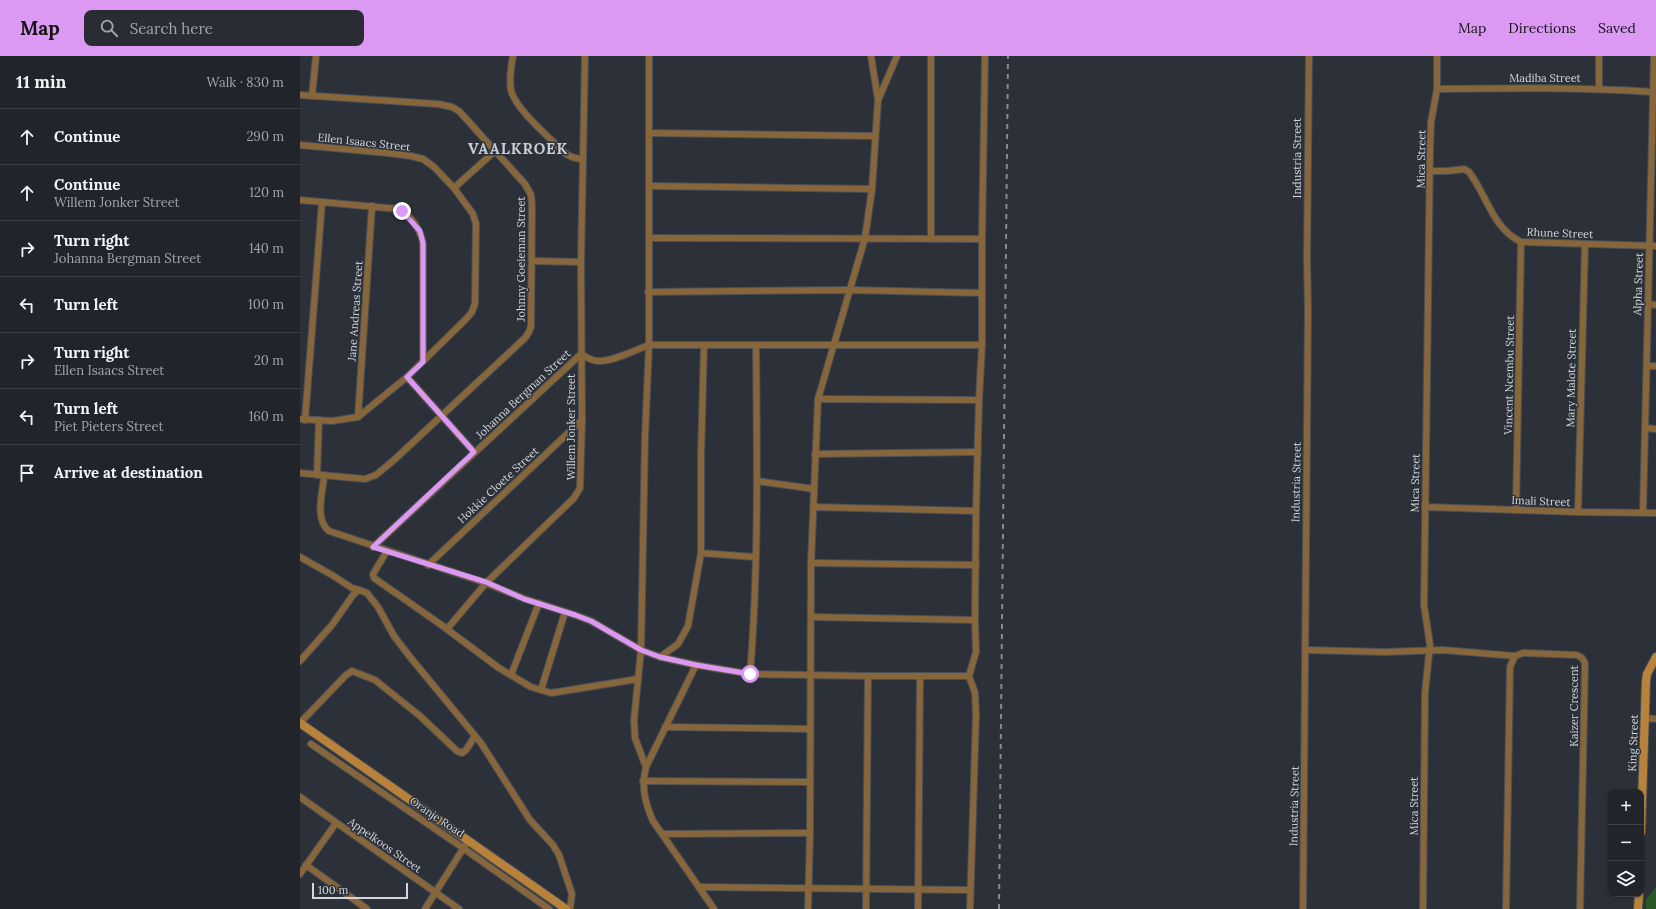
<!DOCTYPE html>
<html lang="en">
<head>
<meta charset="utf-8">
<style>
	body { margin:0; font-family:Lora,serif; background:#292d33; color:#f1f3f6 }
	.controls { position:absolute; right:12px; bottom:12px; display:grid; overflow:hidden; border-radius:8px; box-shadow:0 1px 3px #0004 }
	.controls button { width:36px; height:36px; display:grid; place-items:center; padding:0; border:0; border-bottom:1px solid #3e4247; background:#21252b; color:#f1f3f6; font:20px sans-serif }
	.scale { position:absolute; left:12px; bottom:10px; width:96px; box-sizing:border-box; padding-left:4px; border:2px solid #d3d7dc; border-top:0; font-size:11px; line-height:14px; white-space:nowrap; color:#d3d7dc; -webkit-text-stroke:3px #2c3139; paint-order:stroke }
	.stop { position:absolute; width:12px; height:12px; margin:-9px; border:3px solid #dc99f4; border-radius:50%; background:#fff }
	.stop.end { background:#dc99f4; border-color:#fff; box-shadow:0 1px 4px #0008 }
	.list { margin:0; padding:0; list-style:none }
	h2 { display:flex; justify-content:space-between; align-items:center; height:52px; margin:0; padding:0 16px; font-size:17px }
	h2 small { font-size:13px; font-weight:400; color:#a2a5a9 }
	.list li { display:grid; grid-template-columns:26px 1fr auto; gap:12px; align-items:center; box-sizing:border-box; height:56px; padding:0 16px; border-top:1px solid #3e4247 }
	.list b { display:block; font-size:15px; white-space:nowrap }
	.list p { margin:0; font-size:13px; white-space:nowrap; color:#a2a5a9 }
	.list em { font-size:13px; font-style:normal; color:#a2a5a9 }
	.icon { flex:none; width:22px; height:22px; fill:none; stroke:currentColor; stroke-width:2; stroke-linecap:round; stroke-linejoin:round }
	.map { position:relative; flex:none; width:1356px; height:853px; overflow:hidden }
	header { display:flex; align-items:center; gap:24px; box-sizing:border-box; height:56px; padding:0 20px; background:#dc99f4; color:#111 }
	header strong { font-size:19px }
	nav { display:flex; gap:22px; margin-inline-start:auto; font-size:14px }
	.search { width:280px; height:36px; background:#292d33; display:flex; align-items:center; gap:10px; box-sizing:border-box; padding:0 14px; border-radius:8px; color:#a2a5a9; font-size:15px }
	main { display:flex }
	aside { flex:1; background:#21252b }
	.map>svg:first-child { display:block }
</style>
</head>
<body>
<header>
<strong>Map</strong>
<div class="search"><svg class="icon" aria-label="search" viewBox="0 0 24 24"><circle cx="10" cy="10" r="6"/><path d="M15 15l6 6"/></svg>Search here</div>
<nav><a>Map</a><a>Directions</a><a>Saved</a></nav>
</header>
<main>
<aside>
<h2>11 min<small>Walk · 830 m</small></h2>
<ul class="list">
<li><svg class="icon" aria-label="ahead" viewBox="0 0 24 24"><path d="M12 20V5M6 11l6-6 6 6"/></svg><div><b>Continue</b></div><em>290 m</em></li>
<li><svg class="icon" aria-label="ahead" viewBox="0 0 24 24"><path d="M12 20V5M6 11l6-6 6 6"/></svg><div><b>Continue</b><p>Willem Jonker Street</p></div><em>120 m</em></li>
<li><svg class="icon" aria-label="right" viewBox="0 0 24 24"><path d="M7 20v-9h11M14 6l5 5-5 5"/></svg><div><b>Turn right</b><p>Johanna Bergman Street</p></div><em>140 m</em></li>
<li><svg class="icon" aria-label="left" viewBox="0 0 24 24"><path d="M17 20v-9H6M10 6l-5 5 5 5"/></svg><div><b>Turn left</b></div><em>100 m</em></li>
<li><svg class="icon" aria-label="right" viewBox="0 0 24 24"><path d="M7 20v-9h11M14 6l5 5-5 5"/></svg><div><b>Turn right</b><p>Ellen Isaacs Street</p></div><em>20 m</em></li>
<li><svg class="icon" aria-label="left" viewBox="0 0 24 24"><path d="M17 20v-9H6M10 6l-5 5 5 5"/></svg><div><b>Turn left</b><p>Piet Pieters Street</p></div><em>160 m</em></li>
<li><svg class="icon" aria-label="arrive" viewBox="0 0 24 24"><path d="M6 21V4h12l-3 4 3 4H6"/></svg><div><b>Arrive at destination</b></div></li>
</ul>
</aside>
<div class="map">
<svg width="1356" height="853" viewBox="0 0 1356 853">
	<rect width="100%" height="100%" fill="#2c3139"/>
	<path fill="#275826" d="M1356 831V853H1346V844Z"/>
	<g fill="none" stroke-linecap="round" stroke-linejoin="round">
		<g stroke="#4a4f56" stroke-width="8">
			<g id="street">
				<path d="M213 0C211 11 209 24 211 34 215 53 252 84 266 98L272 101 283 104"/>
				<path d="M1299 0V32"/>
				<path d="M1137 33C1209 32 1281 31 1353 36"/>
				<path d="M0 39 138 48 152 51 159 55 225 128 231 139 232 149 231 270 229 276 225 282 94 404 76 419 65 423 0 417"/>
				<path d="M12 40 16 0"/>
				<path d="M579 42 597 0"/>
				<path d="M349 77 575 80"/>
				<path d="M0 89 88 97 111 100 123 103 134 111 154 132 173 158 176 168 175 247 172 256 166 263 107 321 58 361 32 365 0 363"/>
				<path d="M1130 115H1148L1164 113 1169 116C1187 139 1192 172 1221 186L1356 190"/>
				<path d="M349 130 572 133"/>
				<path d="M154 132 195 95"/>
				<path d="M0 144 98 153C111 159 120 173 123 187V305"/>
				<path d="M631 181V0"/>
				<path d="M349 182 682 183"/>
				<path d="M232 205 281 206"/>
				<path d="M348 236 550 234 682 237"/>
				<path d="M1348 248 1356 249"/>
				<path d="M404 289 401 400V497L455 501"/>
				<path d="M1347 310H1356"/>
				<path d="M107 321 174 396"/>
				<path d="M518 343 679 344"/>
				<path d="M58 361 72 150"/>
				<path d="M5 364 22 146"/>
				<path d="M1345 372 1356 373"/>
				<path d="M515 398 678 396"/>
				<path d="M17 419 19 364"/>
				<path d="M24 420C23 435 14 464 29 475L186 527 225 543 275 559 291 565 341 594 360 601 396 609 450 618 568 620H669"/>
				<path d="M457 425 514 433"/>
				<path d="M1125 448V451L1278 456 1356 457"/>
				<path d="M513 451 676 455"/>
				<path d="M1216 454 1221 186"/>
				<path d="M1278 456 1285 188"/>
				<path d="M1343 456 1354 0"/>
				<path d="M73 491 281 298C286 301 292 305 298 305 312 306 335 294 349 289H682V183L685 0"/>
				<path d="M87 495 73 518 74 522 140 568 199 612 231 631 251 637 338 623"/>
				<path d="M0 501 32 519 52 532 59 534"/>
				<path d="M511 507 676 509"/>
				<path d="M128 509 282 364"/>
				<path d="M511 561 675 564"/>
				<path d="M147 573 186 527 274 442 280 432 282 364 281 206 285 0"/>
				<path d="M1005 594 1085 596 1143 594 1215 600"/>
				<path d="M360 601 378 588 388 570 401 497"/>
				<path d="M0 605 32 569 53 539 59 534 67 537 78 551 94 580 110 601 181 687 230 764 253 789 259 799 272 838 270 853"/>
				<path d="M396 609 346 711C341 731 345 747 353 765L414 853"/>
				<path d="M450 618C459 508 457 398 456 289"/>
				<path d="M211 619 239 547"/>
				<path d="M241 634 265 556"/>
				<path d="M1345 662 1356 663"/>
				<path d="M0 667 46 619 52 615 75 624 120 660 157 695 162 697 166 694 175 680"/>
				<path d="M365 671 510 673"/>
				<path d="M11 688 163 792 249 853"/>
				<path d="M346 711 335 682 334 664 341 594 345 381 349 289V0"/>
				<path d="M343 725 510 726"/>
				<path d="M0 741 159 853"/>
				<path d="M362 778 510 777"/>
				<path d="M6 809 67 853"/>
				<path d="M0 818 36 767"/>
				<path d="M399 831 670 834"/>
				<path d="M125 853 168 785"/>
				<path d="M508 853 510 777 511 507 518 343 565 182 572 133 578 44 571 0"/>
				<path d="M566 853 568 620"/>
				<path d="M618 853 620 621"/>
				<path d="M670 853 676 658 675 637 669 620 676 596 675 564 676 455 679 344 682 289"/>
				<path d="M1003 853 1008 254 1007 202 1009 0"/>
				<path d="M1123 853 1125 637 1130 589 1124 549 1130 92 1131 66 1137 33V0"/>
				<path d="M1206 853 1210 611 1215 600 1223 597 1277 599 1282 602 1285 607 1280 853"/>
			</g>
		</g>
		<g stroke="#4a4f56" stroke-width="10">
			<g id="secondary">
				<path d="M0 667 266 853"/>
				<path d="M1341 776 1346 625 1347 618 1356 601"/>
				<path d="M1338 853 1339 838"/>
			</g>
		</g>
		<use href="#street" stroke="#88663b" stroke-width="6"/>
		<use href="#secondary" stroke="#b9823a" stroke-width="8"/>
		<path stroke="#878c92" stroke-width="2" stroke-dasharray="5 5" stroke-linecap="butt" d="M699 853 708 0"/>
	</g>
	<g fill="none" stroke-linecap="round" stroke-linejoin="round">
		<path stroke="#dc99f4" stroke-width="5" d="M102 155 120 175 123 187V306L107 321 174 396 73 491 186 526 224 543 275 559 291 565 341 594 360 601 396 609 450 618"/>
	</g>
	<g text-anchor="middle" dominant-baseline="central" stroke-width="3" stroke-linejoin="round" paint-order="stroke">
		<g font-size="11" fill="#d3d7dc" stroke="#2c3139">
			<text x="1245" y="22">Madiba Street</text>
			<text transform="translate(64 86) rotate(6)">Ellen Isaacs Street</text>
			<text transform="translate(997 102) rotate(-90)">Industria Street</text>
			<text transform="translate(1121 103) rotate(-89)">Mica Street</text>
			<text transform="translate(1260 177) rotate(2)">Rhune Street</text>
			<text transform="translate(221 203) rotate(-90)">Johnny Goeieman Street</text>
			<text transform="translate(1338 228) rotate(-88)">Alpha Street</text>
			<text transform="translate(55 255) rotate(-86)">Jane Andreas Street</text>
			<text transform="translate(1209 319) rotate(-89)">Vincent Ncembu Street</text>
			<text transform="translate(1271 322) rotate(-89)">Mary Malote Street</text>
			<text transform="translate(223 338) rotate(-43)">Johanna Bergman Street</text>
			<text transform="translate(271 371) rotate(-90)">Willem Jonker Street</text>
			<text transform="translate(996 426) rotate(-89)">Industria Street</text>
			<text transform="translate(1115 427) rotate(-89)">Mica Street</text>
			<text transform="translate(198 429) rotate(-43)">Hokkie Cloete Street</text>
			<text transform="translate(1241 445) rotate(2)">Imali Street</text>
			<text transform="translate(1274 650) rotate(-90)">Kaizer Crescent</text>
			<text transform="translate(1333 687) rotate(-88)">King Street</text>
			<text transform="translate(994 750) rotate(-89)">Industria Street</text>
			<text transform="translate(1114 750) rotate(-90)">Mica Street</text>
			<text transform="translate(137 761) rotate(34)">Oranje Road</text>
			<text transform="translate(85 789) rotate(35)">Appelkoos Street</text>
		</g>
		<g font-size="15" font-weight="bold" letter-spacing="1" fill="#c7ced8" stroke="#2c3139">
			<text x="218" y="92">VAALKROEK</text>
		</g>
	</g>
</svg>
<div class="controls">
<button>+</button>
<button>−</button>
<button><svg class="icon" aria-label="layers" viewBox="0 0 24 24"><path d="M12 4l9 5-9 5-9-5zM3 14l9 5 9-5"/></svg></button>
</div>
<div class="scale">100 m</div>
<div class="stop" style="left:450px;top:618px"></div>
<div class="stop end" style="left:102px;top:155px"></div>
</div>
</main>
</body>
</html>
